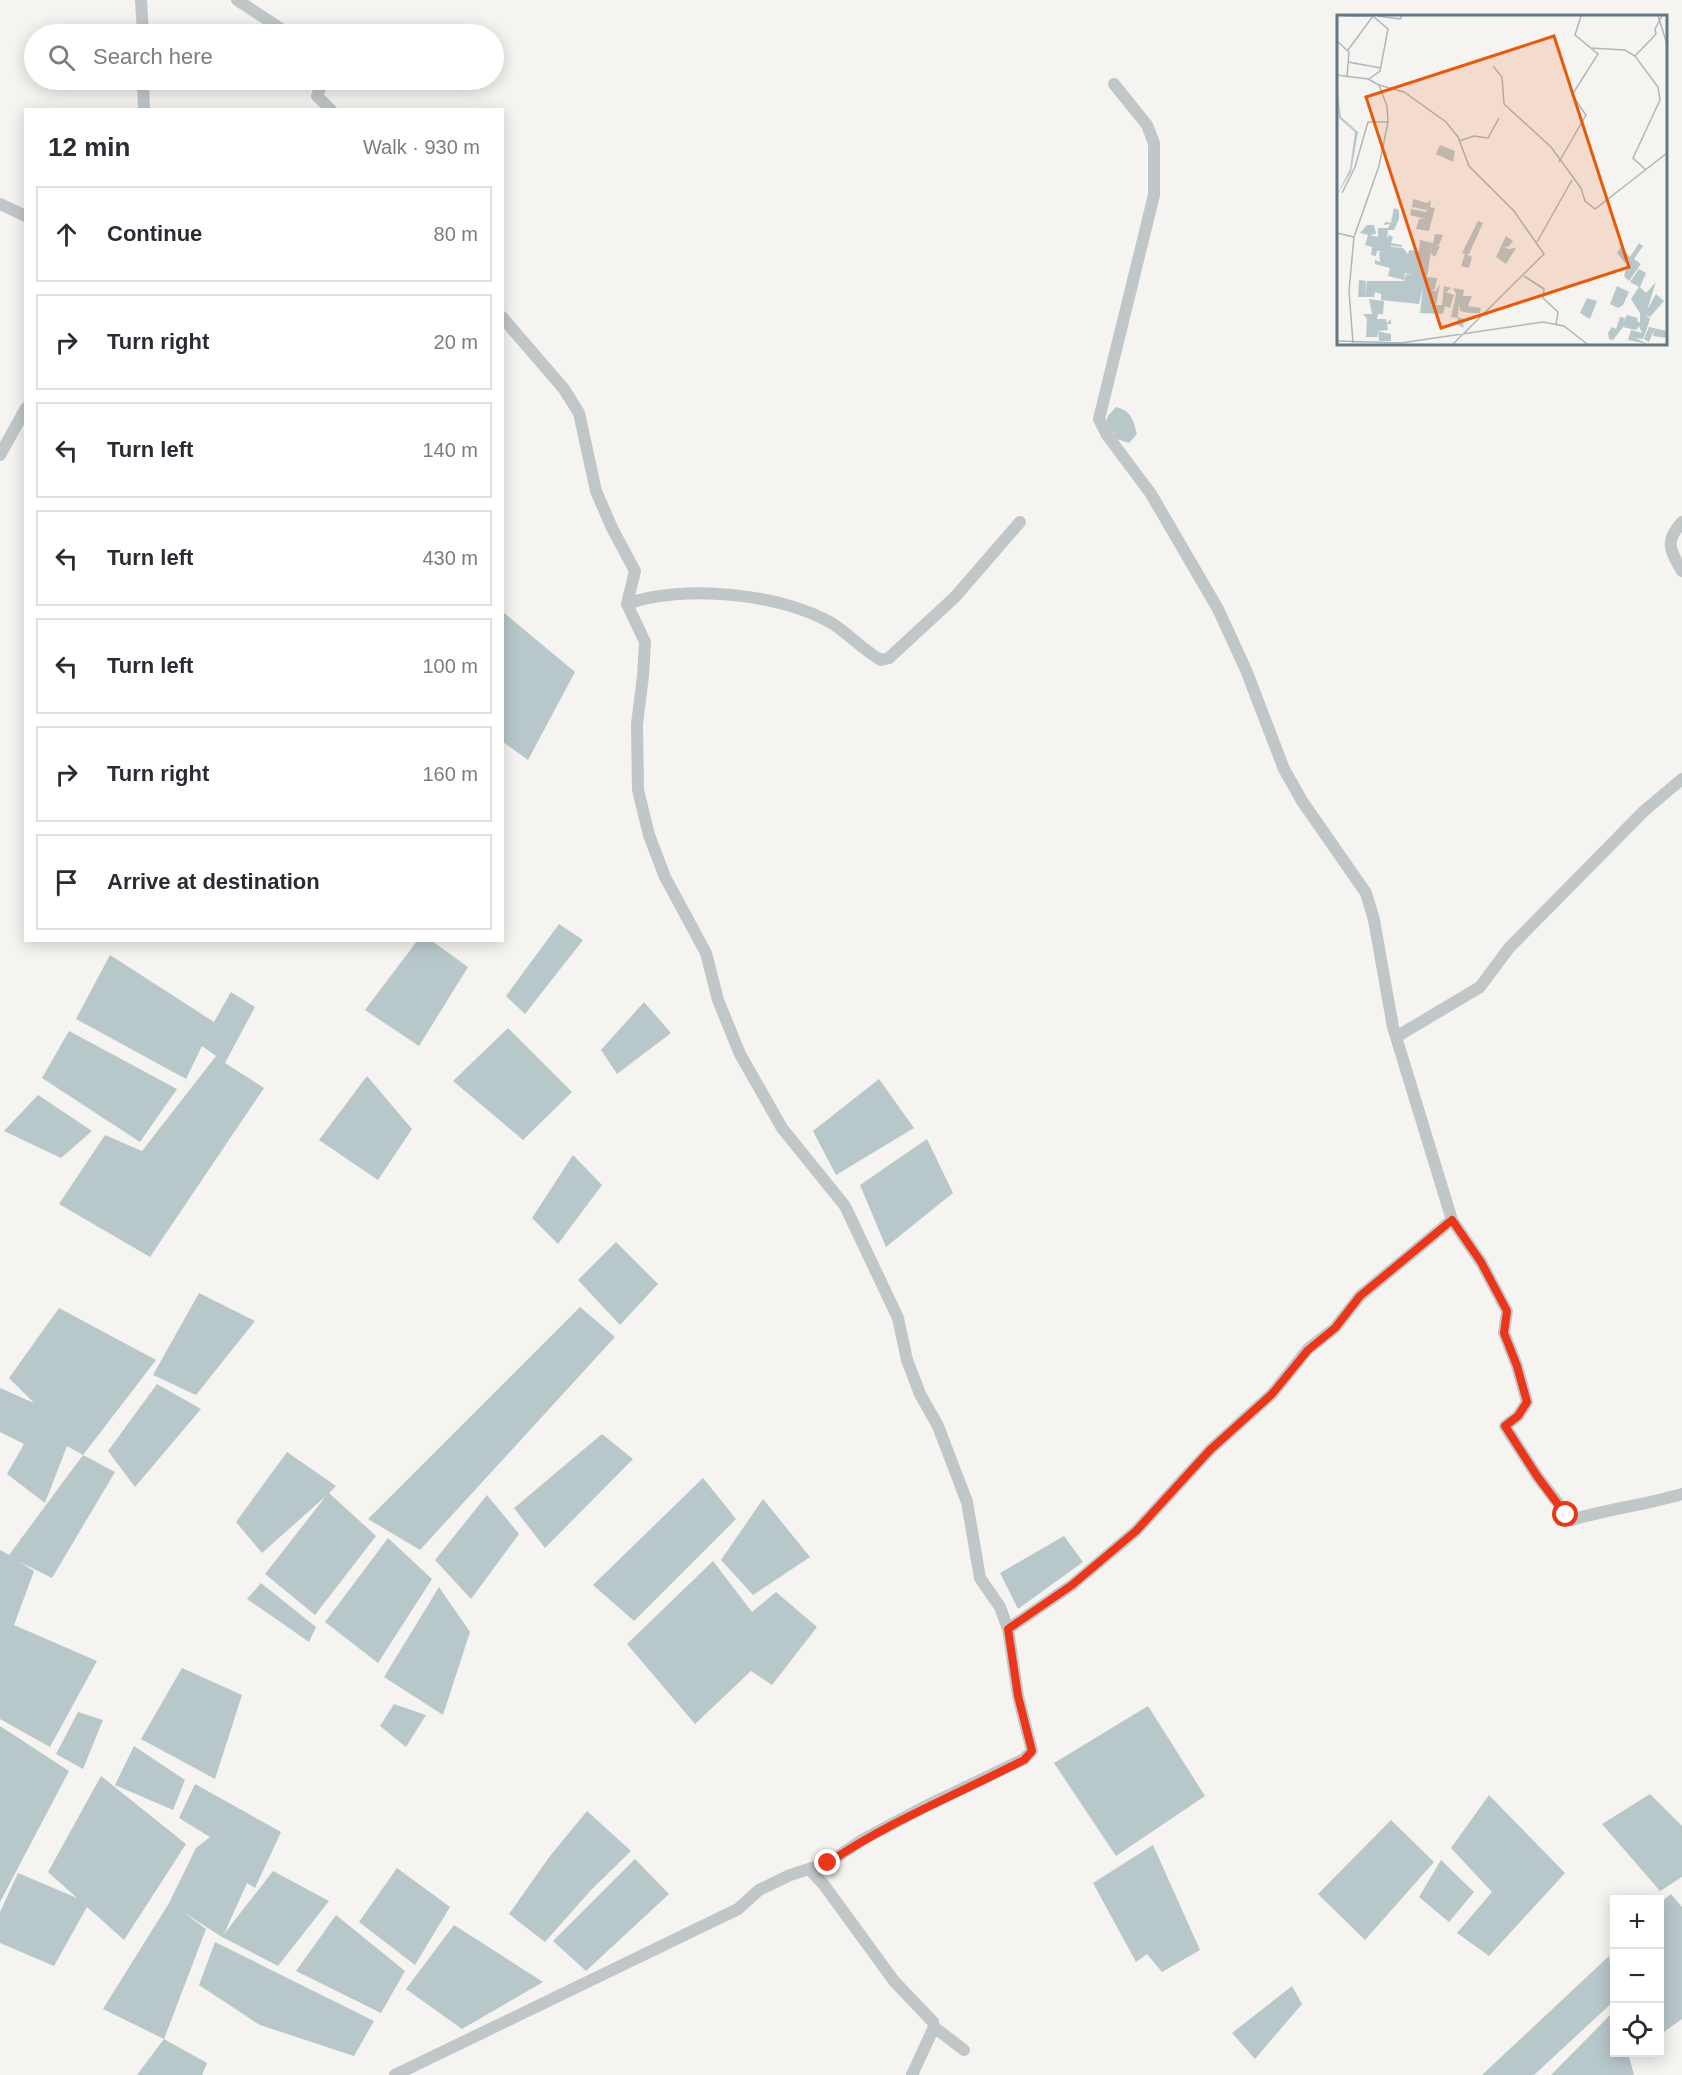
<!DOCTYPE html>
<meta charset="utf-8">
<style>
body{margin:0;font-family:Arial,sans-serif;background:#f7f7f7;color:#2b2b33}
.controls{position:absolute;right:18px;bottom:18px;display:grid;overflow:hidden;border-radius:0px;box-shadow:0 3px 15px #0003}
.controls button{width:54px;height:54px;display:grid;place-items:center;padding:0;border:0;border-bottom:2px solid #e1e1e2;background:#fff;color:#2b2b33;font:30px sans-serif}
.stop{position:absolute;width:18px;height:18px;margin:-14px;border:4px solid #ec3619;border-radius:50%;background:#fff}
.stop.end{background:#ec3619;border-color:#fff;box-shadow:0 2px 6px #0008}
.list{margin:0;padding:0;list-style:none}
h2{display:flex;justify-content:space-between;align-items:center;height:78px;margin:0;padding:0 24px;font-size:26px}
h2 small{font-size:20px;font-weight:400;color:#7c7c81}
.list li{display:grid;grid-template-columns:39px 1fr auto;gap:18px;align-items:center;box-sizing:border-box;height:96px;margin:0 12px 12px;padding:0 12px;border:2px solid #e1e1e2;border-radius:0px}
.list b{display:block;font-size:22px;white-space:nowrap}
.list em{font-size:20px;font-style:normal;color:#7c7c81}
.icon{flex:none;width:33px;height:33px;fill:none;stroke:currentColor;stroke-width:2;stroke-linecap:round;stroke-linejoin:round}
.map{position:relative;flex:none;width:1682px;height:2075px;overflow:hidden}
.search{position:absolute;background:#fff;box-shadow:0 3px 15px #0003;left:24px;top:24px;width:480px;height:66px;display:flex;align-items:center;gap:15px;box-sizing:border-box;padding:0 21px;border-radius:33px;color:#7c7c81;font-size:22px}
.panel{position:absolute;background:#fff;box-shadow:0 3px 15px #0003;left:24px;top:108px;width:480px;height:834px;border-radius:0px}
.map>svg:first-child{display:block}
.water{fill:#b8c7ca}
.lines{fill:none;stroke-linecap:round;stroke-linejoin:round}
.minor{stroke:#c1c6c8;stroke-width:12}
.route{stroke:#ec3619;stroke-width:8}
.inset-road{fill:none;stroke:#adb7ba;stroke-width:1.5}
.view{fill:#e8590c;fill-opacity:0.15;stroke:#e8590c;stroke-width:3}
.inset-edge{fill:none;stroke:#627883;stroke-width:3}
</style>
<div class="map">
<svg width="1682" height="2075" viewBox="0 0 1682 2075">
<rect width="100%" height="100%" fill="#f5f4f0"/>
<path class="water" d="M1116 407C1131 411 1133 419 1137 434L1129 443 1117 439 1106 422 1108 416Z
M503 612 575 672 528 760 503 742Z
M559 924 583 940 525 1014 506 996Z
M417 941H432L468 967 419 1046 365 1010Z
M110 955 214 1022 231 992 255 1007 225 1063 264 1088 150 1257 59 1204 105 1135 142 1151 216 1056 202 1046 186 1079 76 1019Z
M644 1002 671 1033 617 1074 601 1050Z
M508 1028 572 1092 523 1140 453 1081Z
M69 1031 177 1089 140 1142 42 1078Z
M367 1076 412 1129 378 1180 319 1140Z
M879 1079 914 1128 836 1175 813 1131Z
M38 1095 92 1131 61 1158 4 1131Z
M927 1139 953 1193 886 1247 860 1185Z
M573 1155 602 1185 558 1244 532 1218Z
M616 1242 658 1284 620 1325 578 1280Z
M199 1293 255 1321 196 1395 153 1375Z
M580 1307 615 1337 420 1550 368 1519Z
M59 1308 156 1360 83 1455 115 1472 52 1578 18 1561 34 1571 14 1625 97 1661 50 1747 0 1719V1550L9 1555 83 1455 67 1446 45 1503 7 1474 24 1444 0 1432V1388L34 1403 9 1378Z
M157 1384 201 1409 135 1487 108 1451Z
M602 1434 633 1459 545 1548 514 1508Z
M287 1452 336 1486 329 1493 376 1536 315 1615 265 1574 326 1496 262 1553 236 1522Z
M703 1478 736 1519 634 1621 593 1585Z
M487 1495 519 1534 471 1599 435 1560Z
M763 1499 810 1557 753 1595 721 1560Z
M1064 1536 1083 1562 1018 1609 1000 1573Z
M388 1538 432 1579 378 1663 325 1622Z
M713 1561 752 1612 776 1592 817 1627 772 1685 751 1671 695 1724 627 1644Z
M261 1583 316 1627 309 1642 247 1599Z
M439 1587 470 1632 443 1715 384 1677Z
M182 1668 242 1695 215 1779 141 1739Z
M394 1704 426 1715 406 1747 380 1726Z
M1148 1706 1205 1796 1116 1856 1054 1763Z
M78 1712 103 1720 83 1769 56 1754Z
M0 1726 69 1771 0 1902Z
M134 1746 185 1780 173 1810 115 1785Z
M101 1776 186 1844 124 1940 87 1907 54 1966 0 1943V1912L18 1873 77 1898 48 1872Z
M195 1784 281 1832 255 1888 247 1883 224 1934 273 1871 329 1901 278 1966 222 1937 183 1912 206 1929 164 2039 207 2063 202 2075H137L164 2039 103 2009 169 1903 196 1848 210 1837 179 1818Z
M1650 1794 1682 1826V1877L1660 1891 1602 1824Z
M1489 1795 1565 1873 1489 1956 1457 1933 1492 1892 1451 1848Z
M587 1811 631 1851 591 1890 545 1942 509 1914 550 1856Z
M1391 1820 1434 1862 1365 1940 1318 1894Z
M1153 1845 1200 1950 1162 1972 1147 1954 1136 1962 1093 1883Z
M635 1859 669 1894 586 1971 553 1941Z
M1441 1860 1474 1892 1449 1922 1419 1897Z
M397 1868 450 1907 415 1965 359 1922Z
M1671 1894 1682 1907V2019L1661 2034 1660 1903Z
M336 1915 405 1971 381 2013 296 1971Z
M454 1925 543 1982 462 2029 406 1989Z
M215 1942 374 2021 354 2056 260 2025 199 1985Z
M1609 1956 1614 2001 1534 2075H1482Z
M1292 1986 1302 2004 1255 2059 1232 2033Z
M1614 2011V2052L1628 2053 1634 2075H1551Z"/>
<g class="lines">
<path class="minor" d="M141 0 143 34
M237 0 289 34
M143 80 144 110
M323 80 317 96 331 110
M1114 84 1147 125 1154 143V195L1099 419 1107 435 1151 494 1218 609 1246 670 1284 769 1302 801 1366 893 1374 920 1393 1027 1452 1220 1481 1262 1507 1311 1504 1333 1517 1366 1527 1402 1518 1416 1505 1426 1537 1476 1571 1520C1608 1509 1645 1505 1682 1494
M0 204 26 216
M0 455 26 408
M1682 522C1664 542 1670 550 1682 571
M627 604C682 584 782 593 833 624 850 635 863 650 881 660L889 658 955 597 1020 522
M1396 1037 1480 987 1509 948 1644 811 1682 779
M1008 1629 1072 1585 1136 1531 1210 1450 1272 1394 1308 1349 1335 1328 1360 1296 1452 1220
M809 1869 824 1885 894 1981 933 2022 934 2027 912 2075
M934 2027 964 2050
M395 2075 738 1909 759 1890 790 1875 828 1863 862 1840 924 1807 1024 1759 1032 1751 1018 1696 1008 1629 1000 1607 980 1578 967 1502 938 1426 920 1394 907 1360 898 1318 845 1206 782 1128 740 1054 718 1000 706 953 665 877 649 835 638 790 637 724 643 676 645 642 627 604 635 571 612 528 596 491 579 413 564 389 502 317"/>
</g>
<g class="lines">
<path class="route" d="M828 1863C890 1821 958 1794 1024 1760L1032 1751 1018 1696 1008 1629 1072 1585 1136 1531 1210 1450 1272 1394 1308 1350 1335 1328 1360 1296 1452 1220 1481 1262 1507 1311 1504 1333 1517 1366 1527 1402 1518 1416 1505 1426 1537 1476 1566 1515"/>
</g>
<g transform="translate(1337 15)">
<rect width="330" height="330" fill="#f5f4f0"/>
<path d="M0 71 4 102 21 117 14 157 0 180 13 154 18 117 2 103ZM103 130 118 136 116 147 99 139ZM76 184 90 188 94 185 93 192 98 193 92 216 79 214 82 204H87L73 200 74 194 89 197 88 200 91 192 89 195 75 192ZM57 193 62 195V204L57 215H51L50 224 52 220 56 222 54 228 65 230V232L54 231V232L66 233 71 239 72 235 82 236 83 225 96 228 98 219 106 220 102 230H98L103 231 98 242 94 239 95 229 90 262 100 263 98 274 95 275 99 276 103 269 99 290H105L107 271 114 273 109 277 117 280 113 293 108 291 106 299 83 298 86 272 82 289 44 285V279L38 277 37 282H21L22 265 29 266 28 281 30 266H67L69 259 76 260 68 258 67 265 51 261 53 253 38 249V245L43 247 42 237 46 236H40L39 241 34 240 35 232 28 230 31 220 23 218 30 210H37L39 219 32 220 41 222V213H51L53 209 47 210 48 207 57 208 54 207ZM141 206 146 208 132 239H129L135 242 132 253 124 251 128 239 125 238ZM169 221 176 226 171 232 167 231 171 234 179 233 169 249 159 242ZM302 228 306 231 297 244 304 249 292 266 287 261 292 244 288 248 280 238 284 232 293 242ZM302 254 309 258 303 272 309 278 319 267 310 295 319 279 327 286 313 302 308 299 313 304 308 319 306 324 298 323 311 329 291 325 294 315 305 318 302 311 299 315 286 312 276 325 272 324 271 318 275 312 279 314 283 302 288 303 285 310 290 300 301 303 300 306 303 308V298L294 284 302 272 293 267ZM280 271 292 277 286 290 281 293 273 289ZM116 273 127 275 126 281H135L131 291 144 293 143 298H132L123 296 122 289 121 302 127 304 126 313 119 309 121 303 114 302 119 279ZM250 283 260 286 253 304 243 298ZM32 284 47 286 46 299H41L40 304H49L50 308 54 304V309H50L51 315 40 316 54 319V326H42L41 317 40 322H29L30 304 26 299H35ZM312 312 330 316V323L316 321 317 315 312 327 307 324Z" fill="#b8c7ca"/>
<path class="inset-road" d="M8 1H37M41 1 63 4 65 1M321 1 330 29M0 26 12 37 10 62M253 33 288 35 298 41 321 72 323 85 296 143 309 155M11 35 36 1 51 14 43 56 32 64M298 41 319 19 318 14 325 1M11 47 44 53M156 51 165 62 167 89 214 132 244 173 248 186 258 194 330 138M0 60 31 64 42 70 50 91 51 107 42 151 17 222 0 218M42 70 67 77 109 107 121 122 132 151 177 196 207 239 116 329M122 126 137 121 151 123 162 103M222 147 249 100 235 80 261 39 238 20 244 1M5 178 18 152 31 107H51M200 227 235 165M187 261 207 274 206 283 221 297 219 309M0 326 64 328 206 307 227 311 250 329M16 328 12 276 17 222"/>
<path class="view" d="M217 21 292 252 104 313 29 82Z"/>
<rect width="330" height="330" class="inset-edge"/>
</g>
</svg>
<div class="controls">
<button>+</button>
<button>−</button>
<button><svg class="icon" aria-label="locate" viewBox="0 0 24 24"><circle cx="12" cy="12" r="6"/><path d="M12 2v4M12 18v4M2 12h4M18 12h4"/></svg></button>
</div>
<div class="stop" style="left:1566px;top:1515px"></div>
<div class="stop end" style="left:828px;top:1863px"></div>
<div class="search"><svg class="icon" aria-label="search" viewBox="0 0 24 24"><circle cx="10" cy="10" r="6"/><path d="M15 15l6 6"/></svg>Search here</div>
<section class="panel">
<h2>12 min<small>Walk · 930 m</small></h2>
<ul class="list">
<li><svg class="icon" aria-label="ahead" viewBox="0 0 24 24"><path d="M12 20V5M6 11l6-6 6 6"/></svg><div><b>Continue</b></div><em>80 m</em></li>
<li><svg class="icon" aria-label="right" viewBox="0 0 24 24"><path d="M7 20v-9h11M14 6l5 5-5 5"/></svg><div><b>Turn right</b></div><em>20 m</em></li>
<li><svg class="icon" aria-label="left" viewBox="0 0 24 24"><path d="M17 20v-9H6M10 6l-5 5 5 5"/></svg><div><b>Turn left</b></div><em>140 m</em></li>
<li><svg class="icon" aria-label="left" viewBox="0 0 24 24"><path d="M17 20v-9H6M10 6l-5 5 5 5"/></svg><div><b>Turn left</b></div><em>430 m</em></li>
<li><svg class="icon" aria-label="left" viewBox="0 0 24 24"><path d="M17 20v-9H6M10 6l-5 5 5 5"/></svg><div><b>Turn left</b></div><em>100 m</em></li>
<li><svg class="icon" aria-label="right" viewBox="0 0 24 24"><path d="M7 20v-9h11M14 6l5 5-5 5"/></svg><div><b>Turn right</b></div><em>160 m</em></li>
<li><svg class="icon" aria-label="arrive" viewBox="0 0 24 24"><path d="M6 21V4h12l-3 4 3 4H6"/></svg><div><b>Arrive at destination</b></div></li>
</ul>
</section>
</div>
